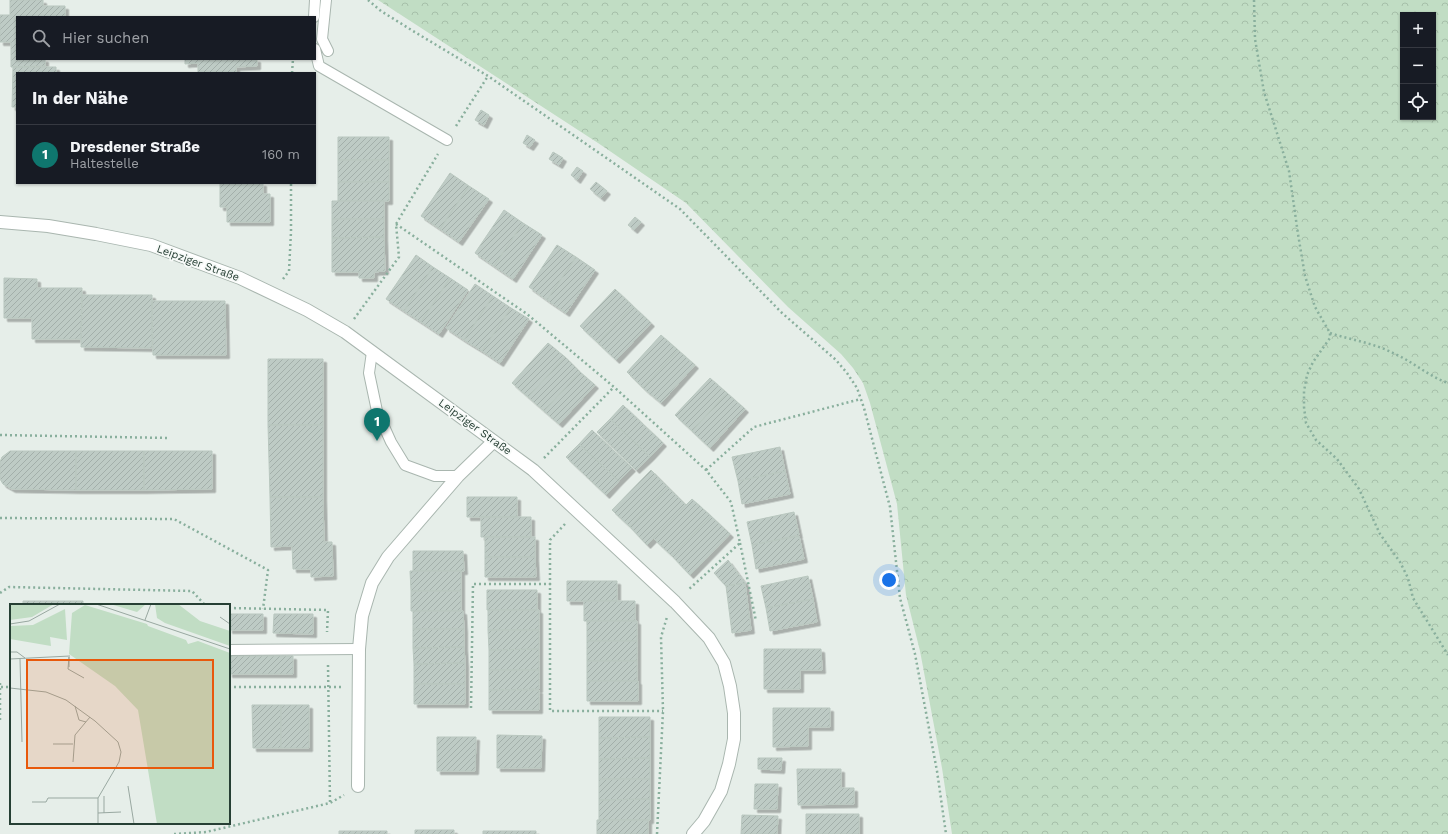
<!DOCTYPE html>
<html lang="de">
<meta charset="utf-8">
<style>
body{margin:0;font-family:"Work Sans",sans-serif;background:#20242c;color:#f1f3f6}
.controls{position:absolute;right:12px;top:12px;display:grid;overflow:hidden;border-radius:0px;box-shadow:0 1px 3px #0004}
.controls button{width:36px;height:36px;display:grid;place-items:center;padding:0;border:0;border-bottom:1px solid #363941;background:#171b24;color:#f1f3f6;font:20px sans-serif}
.you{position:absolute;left:889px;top:580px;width:14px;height:14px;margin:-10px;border:3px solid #fff;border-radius:50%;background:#1a73e8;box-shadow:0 0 0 6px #1a73e833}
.badge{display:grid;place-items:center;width:26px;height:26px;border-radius:50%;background:#0f766e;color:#fff;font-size:13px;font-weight:700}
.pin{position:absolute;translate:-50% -33px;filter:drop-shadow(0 1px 2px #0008)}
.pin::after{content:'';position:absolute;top:21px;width:14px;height:12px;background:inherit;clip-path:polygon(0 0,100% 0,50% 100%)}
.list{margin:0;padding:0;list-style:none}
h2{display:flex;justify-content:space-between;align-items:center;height:52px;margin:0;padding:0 16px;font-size:17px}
h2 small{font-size:13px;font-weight:400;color:#9ea1a6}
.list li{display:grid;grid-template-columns:26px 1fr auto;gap:12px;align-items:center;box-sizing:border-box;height:60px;padding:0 16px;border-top:1px solid #363941}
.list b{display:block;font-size:15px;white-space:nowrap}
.list p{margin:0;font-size:13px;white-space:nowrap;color:#9ea1a6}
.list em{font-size:13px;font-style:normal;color:#9ea1a6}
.icon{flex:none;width:22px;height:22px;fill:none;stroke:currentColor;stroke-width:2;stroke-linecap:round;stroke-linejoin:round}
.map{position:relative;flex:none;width:1448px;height:834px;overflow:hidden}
.search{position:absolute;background:#171b24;box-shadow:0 1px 3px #0004;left:16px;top:16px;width:300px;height:44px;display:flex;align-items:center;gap:10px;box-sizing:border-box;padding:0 14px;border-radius:0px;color:#9ea1a6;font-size:15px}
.panel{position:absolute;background:#171b24;box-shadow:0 1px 3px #0004;left:16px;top:72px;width:300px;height:112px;border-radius:0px}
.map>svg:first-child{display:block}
.forest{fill:url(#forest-crowns);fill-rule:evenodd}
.building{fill:url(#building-hatch);stroke:#b9c7bf;filter:url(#shadow)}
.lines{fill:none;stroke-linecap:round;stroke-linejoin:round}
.service-casing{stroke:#a9b6af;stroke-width:12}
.minor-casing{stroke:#a9b6af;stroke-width:14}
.path{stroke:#89af9d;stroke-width:2.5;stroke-dasharray:2 3;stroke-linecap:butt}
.service{stroke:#fff;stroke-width:10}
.minor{stroke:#fff;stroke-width:12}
.labels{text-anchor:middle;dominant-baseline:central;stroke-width:3.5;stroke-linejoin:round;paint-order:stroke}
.street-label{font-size:11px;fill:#263f34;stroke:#f7faf8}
.inset-road{fill:none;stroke:#99a8a1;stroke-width:1}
.view{fill:#e8590c;fill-opacity:0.15;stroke:#e8590c;stroke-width:2}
.inset-edge{fill:none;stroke:#263f34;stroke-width:2}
</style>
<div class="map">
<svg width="1448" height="834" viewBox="0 0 1448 834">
<defs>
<pattern id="forest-crowns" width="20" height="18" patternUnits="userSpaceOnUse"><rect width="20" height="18" fill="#c1ddc4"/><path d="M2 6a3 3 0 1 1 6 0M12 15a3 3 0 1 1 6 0" fill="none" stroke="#a6bfa9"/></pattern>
<pattern id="building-hatch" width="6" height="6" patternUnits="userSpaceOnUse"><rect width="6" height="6" fill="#becbc5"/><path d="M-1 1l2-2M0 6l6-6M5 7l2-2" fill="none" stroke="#a3afaa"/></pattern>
<filter id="shadow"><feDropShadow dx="3.5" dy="3.5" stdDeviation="0" flood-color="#0004"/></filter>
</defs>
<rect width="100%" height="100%" fill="#e6eee9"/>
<path class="forest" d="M378 0H1448V834H952L942 768 920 651 906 595 897 504 870 403 863 383 853 368 841 354 788 307 686 203 598 143ZM1403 15H1433V117H1403Z"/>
<path class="building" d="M10 0H43V6H65V17H17V59H45V66L11 67V42H0V15H10Z
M185 59H257V66L236 67V73H198V63L185 64Z
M13 67H56V73H17V107H12Z
M481 110 489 115 484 125 475 120Z
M527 135 535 140 530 147 523 143Z
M338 137H389V160H338Z
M553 152 563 158 559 165 549 159Z
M338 160H389V182H338Z
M577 167 583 171 577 180 571 175Z
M450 173 469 186 440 229 421 216Z
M338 182H389V201H338Z
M596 182 607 191 601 198 590 189Z
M220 183H263V194H270V222H227V207H220Z
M469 186 489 199 459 242 440 229Z
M332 201H384V219H332Z
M504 210 523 223 494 266 475 253Z
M635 217 641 222 634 230 628 225Z
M332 219H384V237L332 238Z
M523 223 542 235 513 279 494 266Z
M384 237 385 271 374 272V278H359V272H332V238Z
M557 245 576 257 547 300 529 287Z
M416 255 433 267 404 311 386 299Z
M576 257 595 270 566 313 547 300Z
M433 267 450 278 421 322 404 311Z
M4 278 37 279V288H82L81 339H32V318H4Z
M450 278 468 290 439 334 421 322Z
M475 284 493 296 464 340 446 328Z
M615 289 633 306 598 343 580 326Z
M82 295H152V348L81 347Z
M493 296 511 308 482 351 464 340Z
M152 301H225L226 355H153Z
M633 306 651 323 616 360 598 343Z
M511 308 529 319 500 363 482 351Z
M661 335 678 350 643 388 627 372Z
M548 343 565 357 528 397 512 383Z
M678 350 695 365 661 403 643 388Z
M565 357 580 372 544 411 528 397Z
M268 359H323V425H268Z
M580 372 595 385 559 424 544 411Z
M710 378 727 393 692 431 675 415Z
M727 393 745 409 710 448 692 431Z
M623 405 663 443 650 457 610 419Z
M610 419 650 457 636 470 597 432Z
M268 425H323V497H270Z
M592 430 632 468 619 481 579 444Z
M579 444 619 481 606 495 566 457Z
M780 447 785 471 738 481 732 457Z
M10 451H76V490L12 489 3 484 0 479V462L2 457Z
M76 451H144V490H76Z
M144 451H212V489L144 490Z
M651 470 668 487 630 527 612 510Z
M785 471 790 494 742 504 738 481Z
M668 487 686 505 647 545 630 527Z
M270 497H323L324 542H332L333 576 311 577V569H293L292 546 271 547Z
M467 497H517V517H467Z
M692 499 711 516 672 556 653 538Z
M794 512 799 535 752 545 747 522Z
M711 516 730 534 690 575 672 556Z
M481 517H531V537H481Z
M799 536 804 559 756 569 752 545Z
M485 537H535V557H485Z
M413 551H463L464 571H413Z
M485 557H535L536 577H485Z
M728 560 745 583 726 586 714 573Z
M410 571H461V591H411Z
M808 576 813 599 766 608 761 586Z
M567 581H617V601H567Z
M745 583 751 630 732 633 726 586Z
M487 590H537V610H487Z
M411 591H461V611H411Z
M813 599 817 622 770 631 766 608Z
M23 601H53V605H23Z
M53 601H83V605H53Z
M584 601H635V621H584Z
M488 610H539V630H488Z
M413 611H463L464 629H413Z
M229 614H263V630H229Z
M274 614H313V634L273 633Z
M587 621H637V641H587Z
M413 629H464V647L413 648Z
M488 630H539V649L489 650Z
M587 641H637V661H587Z
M464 647 465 663 414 664 413 648Z
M539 649V670H489V650Z
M764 649H821L822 670H800V689H764Z
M229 656H293V674H229Z
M587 661H637V681H587Z
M465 663V684H414V664Z
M489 670H539V689L489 690Z
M587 681H638V701H587Z
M414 684H465V704H414Z
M489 690H539V710H489Z
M252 705H281V748H253Z
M281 705H309V748H281Z
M773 708H830V727H808V746L773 747Z
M599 717H650V737L599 738Z
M497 735 542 736 541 768H497Z
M437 737H476L475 771H437Z
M650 737V758L599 759V738Z
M650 758V779H599V759Z
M758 758H782L781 770 758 769Z
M797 769H841V788H854V804L798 805Z
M599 779H650V799L599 800Z
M755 784H778L777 809H754Z
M650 799V820H599V800Z
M806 814H859V834H806Z
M742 815 778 816 777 834H741Z
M597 820H648V834H597Z
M415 830H454V834H415Z
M339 831H387V834H339Z
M483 831H536V834H483Z"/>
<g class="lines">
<defs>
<path id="service" d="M326 0 322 39 328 51
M314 17 315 0
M315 49 319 66 447 140
M372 352 369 373 377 411 391 442 405 465 435 476H458
M229 650 359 649"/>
<path id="minor" d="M0 222 48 226 96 234 151 245 240 278 307 310 345 332 533 470 675 602 709 638 724 663 730 686 734 713V739L729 764 721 791 704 821 693 834
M358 786 359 649 362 616 372 583 388 557 458 476 493 442"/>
</defs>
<use href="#service" class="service-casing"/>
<use href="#minor" class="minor-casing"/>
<path class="path" d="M368 0 381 11 413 31 488 76 680 209 782 313 836 360 847 373 857 388 864 408 890 507 900 598 915 654 937 771 946 834
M1254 0 1255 39 1264 92 1289 171 1298 234 1305 276 1315 307 1330 333V338L1313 362 1307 375 1304 391V407L1306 423 1316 440 1337 459 1359 489 1380 534 1400 562 1408 578 1413 598 1448 655
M292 73 293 59
M456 126 488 76
M396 224 527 314 614 387 706 470 731 502 740 543 688 590
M283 279 289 271 291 232V183
M354 319 399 257 396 224 438 154
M1330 333C1351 340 1374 343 1393 353 1412 361 1428 376 1448 383
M0 435 170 438
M544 458 614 387
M706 470 754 427 861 399
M0 518 174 519 268 570 263 609
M565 524 550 540V711H663
M740 543 756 621
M0 593 9 587 192 591 205 605
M229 608 328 610 327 632
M328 665 330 803
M0 683V722
M1 687H11
M229 687H342
M471 708 473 584H551
M174 834 206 832 330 803 344 795
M657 834 663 711 661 637 667 617"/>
<use href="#service" class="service"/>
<use href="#minor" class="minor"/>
</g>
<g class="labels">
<g class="street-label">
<text transform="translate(198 263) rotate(20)">Leipziger Straße</text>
<text transform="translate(475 427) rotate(36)">Leipziger Straße</text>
</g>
</g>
<g transform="translate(10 604)">
<rect width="220" height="220" fill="#e6eee9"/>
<path d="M0 0H44L22 13 0 16ZM100 0H136L127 8ZM145 0H168L190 17 220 27V42L155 19 147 14ZM75 1 137 20 138 22 176 36 178 40 188 37 220 49V220H147L128 106 105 82 59 50 62 9ZM55 5 57 36 40 33 41 42 0 35V22L23 21Z" fill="#c1ddc4"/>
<path class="inset-road" d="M86 0 220 45M210 13 220 20M135 16 141 0M0 20 19 17 50 0M0 48H7L15 54M0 55 60 52M10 55 12 138M59 63V53L58 65 74 74M0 84 36 88 56 96 85 117 108 138 111 148 109 158 88 194V220M65 102 69 116 76 118M43 140H63M63 158 65 131 80 113M118 182 124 220M22 198H36L38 194H88M88 209 111 208M94 209V192"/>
<path class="view" d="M17 56H203V164H17Z"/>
<rect width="220" height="220" class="inset-edge"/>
</g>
</svg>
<div class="controls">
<button>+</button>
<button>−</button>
<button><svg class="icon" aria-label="locate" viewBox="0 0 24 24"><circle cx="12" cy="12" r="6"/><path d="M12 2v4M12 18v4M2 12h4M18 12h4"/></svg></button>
</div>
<div class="you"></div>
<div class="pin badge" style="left:377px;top:441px">1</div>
<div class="search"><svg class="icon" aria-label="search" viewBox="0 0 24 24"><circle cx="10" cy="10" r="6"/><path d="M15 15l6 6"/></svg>Hier suchen</div>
<section class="panel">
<h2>In der Nähe<small></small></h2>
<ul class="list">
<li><span class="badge">1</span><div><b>Dresdener Straße</b><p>Haltestelle</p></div><em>160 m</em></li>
</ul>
</section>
</div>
